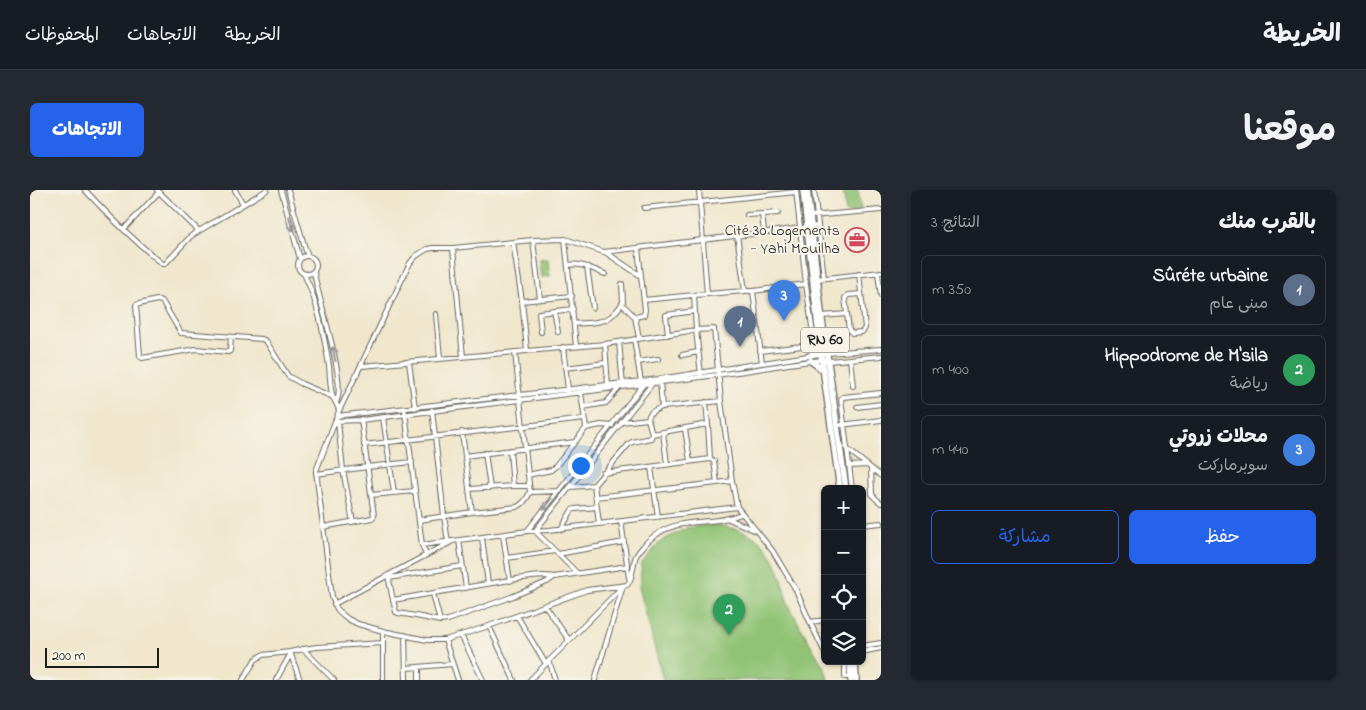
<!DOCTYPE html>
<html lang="ar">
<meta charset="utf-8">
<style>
body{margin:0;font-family:"Indie Flower","Playpen Sans Arabic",sans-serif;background:#242831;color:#f1f3f6;direction:rtl}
.controls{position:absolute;right:15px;bottom:15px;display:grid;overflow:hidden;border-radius:8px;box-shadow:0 1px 4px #0004}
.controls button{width:45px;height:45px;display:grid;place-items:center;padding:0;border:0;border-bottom:1px solid #363941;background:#171b24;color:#f1f3f6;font:25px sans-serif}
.scale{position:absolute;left:15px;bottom:12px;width:114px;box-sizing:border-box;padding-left:5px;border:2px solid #1c1c1c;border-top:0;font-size:14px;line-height:18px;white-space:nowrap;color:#1c1c1c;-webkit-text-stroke:4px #f7f3e8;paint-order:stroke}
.you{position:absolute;left:550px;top:275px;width:18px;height:18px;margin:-12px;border:4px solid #fff;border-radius:50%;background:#1a73e8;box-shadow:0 0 0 8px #1a73e833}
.badge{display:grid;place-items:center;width:32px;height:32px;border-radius:50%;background:#2563eb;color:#fff;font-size:16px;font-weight:700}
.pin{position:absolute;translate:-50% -41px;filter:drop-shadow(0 1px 2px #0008)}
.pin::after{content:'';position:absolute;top:26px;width:18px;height:15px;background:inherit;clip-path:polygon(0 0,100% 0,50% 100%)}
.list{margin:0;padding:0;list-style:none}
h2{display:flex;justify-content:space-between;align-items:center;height:65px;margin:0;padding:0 20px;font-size:21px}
h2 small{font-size:16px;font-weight:400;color:#9ea1a6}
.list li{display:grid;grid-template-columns:32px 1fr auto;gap:15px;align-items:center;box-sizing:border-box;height:70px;margin:0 10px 10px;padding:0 10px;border:1px solid #363941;border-radius:8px}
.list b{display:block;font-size:19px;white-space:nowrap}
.list p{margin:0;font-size:16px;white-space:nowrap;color:#9ea1a6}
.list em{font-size:16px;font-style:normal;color:#9ea1a6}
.actions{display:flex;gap:10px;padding:15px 20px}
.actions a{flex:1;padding:11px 0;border:1px solid #2563eb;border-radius:8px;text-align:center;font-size:18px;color:#2563eb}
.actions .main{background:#2563eb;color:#fff}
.icon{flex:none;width:28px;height:28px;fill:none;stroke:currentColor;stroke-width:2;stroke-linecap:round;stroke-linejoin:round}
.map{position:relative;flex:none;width:851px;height:490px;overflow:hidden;direction:ltr;border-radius:8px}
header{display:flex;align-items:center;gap:30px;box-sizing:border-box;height:70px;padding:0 25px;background:#171b24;border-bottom:1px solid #363941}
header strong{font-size:24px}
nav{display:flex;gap:28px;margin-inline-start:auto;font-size:18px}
.intro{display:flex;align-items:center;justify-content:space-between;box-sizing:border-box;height:120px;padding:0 30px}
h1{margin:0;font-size:35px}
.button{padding:12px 22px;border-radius:8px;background:#2563eb;color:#fff;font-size:18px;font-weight:700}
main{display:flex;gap:30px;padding:0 30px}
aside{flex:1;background:#171b24;border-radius:8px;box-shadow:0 1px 4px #0004}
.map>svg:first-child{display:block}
.green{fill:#90c374;stroke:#567048}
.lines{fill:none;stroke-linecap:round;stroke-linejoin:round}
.minor-casing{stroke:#66635a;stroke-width:6}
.primary-casing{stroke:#66635a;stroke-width:8}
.minor{stroke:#fff;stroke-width:4}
.primary{stroke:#fff;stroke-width:5.5}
.oneway{stroke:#999}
.labels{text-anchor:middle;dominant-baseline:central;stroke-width:4;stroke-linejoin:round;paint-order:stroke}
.shield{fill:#f7f3e8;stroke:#5e5c59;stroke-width:1}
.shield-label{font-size:15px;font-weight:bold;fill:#1c1c1c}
.poi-label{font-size:16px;fill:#1c1c1c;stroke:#f7f3e8;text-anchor:end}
</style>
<header>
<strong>الخريطة</strong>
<nav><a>الخريطة</a><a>الاتجاهات</a><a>المحفوظات</a></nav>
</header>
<div class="intro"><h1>موقعنا</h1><a class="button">الاتجاهات</a></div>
<main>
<aside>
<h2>بالقرب منك<small>النتائج: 3</small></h2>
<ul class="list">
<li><span class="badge" style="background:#5c6f8a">1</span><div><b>Sûréte urbaine</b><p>مبنى عام</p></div><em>350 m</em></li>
<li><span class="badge" style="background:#2e9e5b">2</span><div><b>Hippodrome de M'sila</b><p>رياضة</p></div><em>400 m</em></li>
<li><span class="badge" style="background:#3f7fe0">3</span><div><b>محلات زروتي</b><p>سوبرماركت</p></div><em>440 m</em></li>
</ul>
<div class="actions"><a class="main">حفظ</a><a>مشاركة</a></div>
</aside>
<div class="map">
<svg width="851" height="490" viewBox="0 0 851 490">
<rect width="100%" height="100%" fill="#f7f3e8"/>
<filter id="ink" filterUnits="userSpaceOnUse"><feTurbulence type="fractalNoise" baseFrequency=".02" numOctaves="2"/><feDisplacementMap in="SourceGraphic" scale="10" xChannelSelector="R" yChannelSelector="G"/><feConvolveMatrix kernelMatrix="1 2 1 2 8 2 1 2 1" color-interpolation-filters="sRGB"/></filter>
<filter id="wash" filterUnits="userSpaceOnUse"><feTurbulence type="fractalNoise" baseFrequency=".0096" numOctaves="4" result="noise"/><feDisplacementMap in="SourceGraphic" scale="20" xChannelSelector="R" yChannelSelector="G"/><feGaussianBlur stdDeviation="1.12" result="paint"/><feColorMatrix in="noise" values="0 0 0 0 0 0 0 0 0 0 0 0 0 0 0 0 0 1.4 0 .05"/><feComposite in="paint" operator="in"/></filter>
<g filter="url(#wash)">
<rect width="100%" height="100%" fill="#f0e7cd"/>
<path class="green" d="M813 0H828L831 21 816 23Z
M518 69 520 86 511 87 509 70Z
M680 335C697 336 716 340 730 351 740 359 746 373 750 384 754 392 753 402 757 410 767 433 783 458 796 481L798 490H633L609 397 612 373 630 352 637 348 657 338Z"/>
</g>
<g filter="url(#ink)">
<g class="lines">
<defs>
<path id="minor" d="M55 0C79 26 105 52 133 74H135L161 46 169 41 237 0
M127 0 169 41
M205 0 213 14
M251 0 270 69
M258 0 275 58 278 66
M669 0 677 104
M784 0 794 88
M614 18 766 2
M732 24 734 42
M717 25 748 23
M781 26 851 20
M94 39 129 2
M707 45 715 101
M535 49 546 156
M503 50 510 109
M483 52 492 111 497 160
M423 58 433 167
M608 58 611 86
M575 62 611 86 615 120 614 125 605 127 609 148
M268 75a9 9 0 1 1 18 0a9 9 0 1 1-18 0Z
M538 75C552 73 562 79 575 84
M557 77 563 118
M284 82C287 106 318 194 306 212
M848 83 851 106
M274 84C288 112 294 145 299 176 300 184 300 201 303 207 305 212 308 215 309 221
M829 84 835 138 832 142 822 143 819 140 815 108 818 105 831 104
M788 89 851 82
M664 105 715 101H723
M614 110 664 105 666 140 671 185
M492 111 542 106
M592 114 605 127
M524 121 528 142
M406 124 410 168
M792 126 817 124
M544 134C568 132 579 135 593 112L592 94
M511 142 509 123 543 119
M638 145 636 125 665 121
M201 147 200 161 198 162 166 159 112 168 110 166 106 115 109 114 127 110 132 111 151 143 232 149 236 151 258 186 272 194 303 207
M604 149 611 192
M589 152 593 195
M575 154 578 196
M533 157 538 200
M730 161 781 155 784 151 776 94 766 0
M485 162 498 285
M652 165 668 162
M820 169 823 196
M379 172 385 218
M608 172 628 169
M732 173 723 101 776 94
M332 176 575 154 666 140 684 139 691 211 702 291 707 317 742 360 766 400 780 432 795 430
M535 178 575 173
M551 203 556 238
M553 217 576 213 590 197
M632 217 691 211
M827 217 851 214
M402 220 414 326 418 352
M375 222 392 355 396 365
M307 226 629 189 797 163 851 159
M353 227 364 303
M305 231 331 230C450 214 568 201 687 185 718 181 749 175 781 171L792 170 799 171 851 166
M308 232 313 280 323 332
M592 232 618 229C619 221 626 220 632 217L630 191
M678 234 680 269
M811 235 851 230
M655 239 660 271
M432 242 442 322
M633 242 637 274
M622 244 678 234 676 212
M334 255 554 229
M816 258 851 286
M480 260 483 296
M455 263 460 298
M435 266 545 252
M820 276 837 275
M621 277 628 327
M841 279 842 304 845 308 851 313
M573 283 680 269 684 271 687 293 702 291
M286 284 337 277 382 272
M564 295 569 333
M541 297 564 295 599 254 602 252 621 248 622 244 618 229
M439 299 483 296H499
M822 299 811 209 813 207 851 203
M530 301 500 302 498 285 521 280 526 276 556 238 571 235 582 236
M341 305 385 301
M566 307 687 293
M711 324C678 338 646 323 616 353 613 357 609 361 606 366 602 375 604 388 597 395L557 400 459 436 415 450H397L353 441 328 434 318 429 313 425 307 419 302 407 286 281 309 221 376 81 380 73 386 66 397 59 403 58H423L503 50 535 49 574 62 788 36
M699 329 724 340
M389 330 442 322 487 317C494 314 497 309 500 302
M591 331 599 388
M832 335 851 333
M293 337 342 328 344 326 331 229
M531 339 542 320 545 319 567 317
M497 341 614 194
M505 341 622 194
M505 341 547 383
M473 345 480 391
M452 348 458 394
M429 350 436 398
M392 355 497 341 519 340 707 317
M528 364 594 352
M477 368 525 361
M358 385 363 410C400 404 437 397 474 391 490 389 508 384 524 387L598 376
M359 388 432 376
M403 404 410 431
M363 410 366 422 368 423 386 426 410 431 418 430 481 407 517 392 524 387
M304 414 421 352
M515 416 539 450
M487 426 516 474
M780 432 795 463
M459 436 484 490
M353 441V490
M375 445 376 490
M431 445 453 490
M415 450 428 490
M832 456 851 453
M273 459 304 490
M260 462 270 490
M832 462 851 458
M519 470 525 490
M813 471 815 474V487H821
M376 478 422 474
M213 490 225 470 232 465 260 462 273 459 287 457 353 453
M246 490 260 465
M389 490V477
M500 490 593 396 565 490"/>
<path id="primary" d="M773 0 791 164 810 299
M777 0 792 130 816 299
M780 166 790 153
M781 171 793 180
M820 471 821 490
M825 471 826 490"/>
</defs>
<use href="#minor" class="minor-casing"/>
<use href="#primary" class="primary-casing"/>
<use href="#minor" class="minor"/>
<use href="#primary" class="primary"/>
</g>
<defs><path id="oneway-shaft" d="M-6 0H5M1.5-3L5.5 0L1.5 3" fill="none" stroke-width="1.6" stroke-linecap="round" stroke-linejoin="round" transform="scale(1.25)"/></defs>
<g class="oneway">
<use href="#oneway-shaft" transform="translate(261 34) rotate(74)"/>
<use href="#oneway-shaft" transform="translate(304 164) rotate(-101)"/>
<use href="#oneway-shaft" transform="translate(518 314) rotate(129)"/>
</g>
</g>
<defs>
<symbol id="office-ring" viewBox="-11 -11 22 22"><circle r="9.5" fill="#f7f3e8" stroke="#d1495b" stroke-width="1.5"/><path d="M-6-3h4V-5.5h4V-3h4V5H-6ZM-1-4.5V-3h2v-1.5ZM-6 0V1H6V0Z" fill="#d1495b"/></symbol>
</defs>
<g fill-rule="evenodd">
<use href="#office-ring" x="813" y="36" width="28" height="28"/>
</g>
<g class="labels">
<rect class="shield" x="771" y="137.5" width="48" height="25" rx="4"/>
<g class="shield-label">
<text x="795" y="150">RN 60</text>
</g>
<g class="poi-label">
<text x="810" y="41">Cité 30 Logements<tspan x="810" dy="18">- Yahi Mouilha</tspan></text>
</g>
</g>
</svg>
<div class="controls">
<button>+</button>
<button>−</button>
<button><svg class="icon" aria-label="locate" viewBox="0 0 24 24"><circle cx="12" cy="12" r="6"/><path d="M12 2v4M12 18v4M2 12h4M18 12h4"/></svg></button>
<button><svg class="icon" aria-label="layers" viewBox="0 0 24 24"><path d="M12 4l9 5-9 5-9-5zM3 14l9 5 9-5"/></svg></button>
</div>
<div class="scale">200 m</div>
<div class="you"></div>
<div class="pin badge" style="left:710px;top:157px;background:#5c6f8a">1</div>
<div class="pin badge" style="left:699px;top:445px;background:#2e9e5b">2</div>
<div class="pin badge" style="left:754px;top:131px;background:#3f7fe0">3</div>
</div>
</main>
